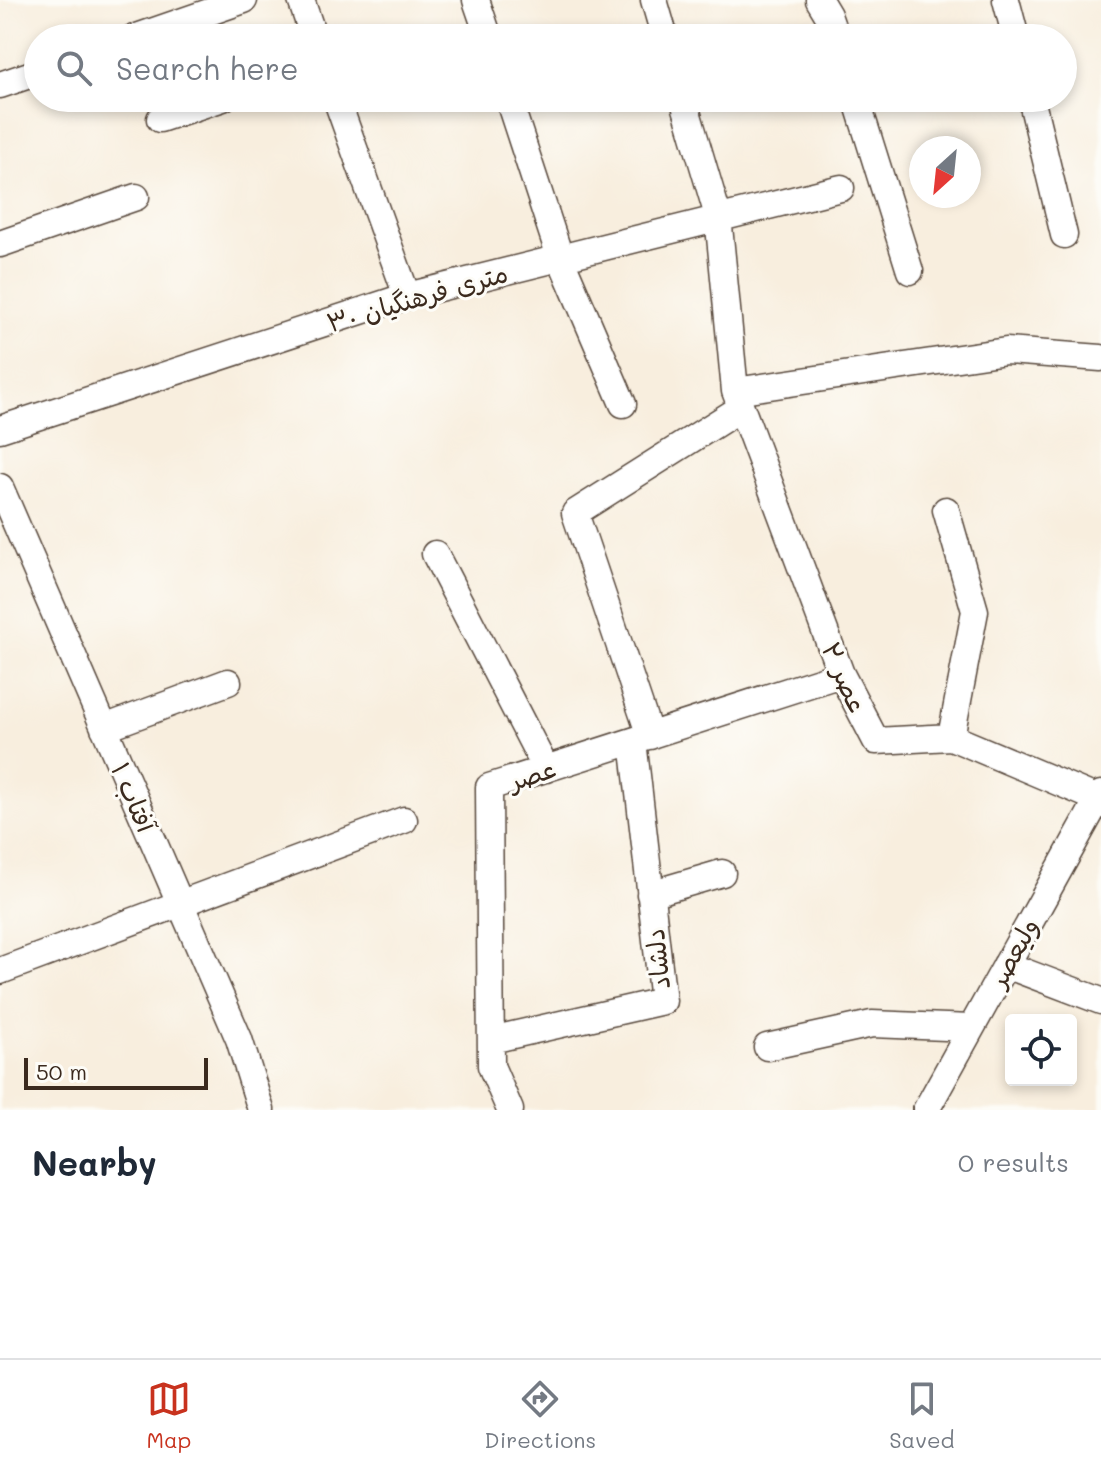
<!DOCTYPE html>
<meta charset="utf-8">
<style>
body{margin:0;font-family:Mali,"Playpen Sans Arabic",sans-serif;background:#f6f6f7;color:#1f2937}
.controls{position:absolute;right:24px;bottom:24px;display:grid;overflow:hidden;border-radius:8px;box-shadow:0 4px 12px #0003}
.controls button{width:72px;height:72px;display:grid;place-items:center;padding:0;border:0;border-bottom:2px solid #e0e1e3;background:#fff;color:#1f2937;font:40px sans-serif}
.compass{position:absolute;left:909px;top:136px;width:72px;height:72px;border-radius:50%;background:#fff;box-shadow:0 4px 12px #0003;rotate:207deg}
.scale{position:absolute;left:24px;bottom:20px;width:184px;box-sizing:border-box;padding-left:8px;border:4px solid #3b2a1e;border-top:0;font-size:22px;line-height:28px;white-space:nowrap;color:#3b2a1e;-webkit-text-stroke:6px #fdfcf7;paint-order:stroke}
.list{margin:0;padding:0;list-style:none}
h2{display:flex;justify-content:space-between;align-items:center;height:104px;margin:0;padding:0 32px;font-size:34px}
h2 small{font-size:26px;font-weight:400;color:#747a83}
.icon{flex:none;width:44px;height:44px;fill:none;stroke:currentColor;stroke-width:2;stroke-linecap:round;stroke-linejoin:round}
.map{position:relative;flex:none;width:1101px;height:1110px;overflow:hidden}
.search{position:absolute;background:#fff;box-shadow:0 4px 12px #0003;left:24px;right:24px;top:24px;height:88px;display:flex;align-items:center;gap:20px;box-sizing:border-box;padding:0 28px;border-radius:44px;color:#747a83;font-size:30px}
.sheet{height:248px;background:#fff}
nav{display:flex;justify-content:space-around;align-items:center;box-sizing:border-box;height:112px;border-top:2px solid #e0e1e3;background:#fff;font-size:22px;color:#747a83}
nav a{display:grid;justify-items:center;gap:4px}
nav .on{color:#c8321e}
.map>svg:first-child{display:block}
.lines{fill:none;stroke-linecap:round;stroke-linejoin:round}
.minor-casing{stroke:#57473b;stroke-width:29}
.minor{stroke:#fff;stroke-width:26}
.labels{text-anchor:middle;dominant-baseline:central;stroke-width:6;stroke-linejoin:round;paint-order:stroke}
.street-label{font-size:26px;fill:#3b2a1e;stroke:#fdfcf7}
</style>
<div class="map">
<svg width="1101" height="1110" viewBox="0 0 1101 1110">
<rect width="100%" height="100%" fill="#fdfcf7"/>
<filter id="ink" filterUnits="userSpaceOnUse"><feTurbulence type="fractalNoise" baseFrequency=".0125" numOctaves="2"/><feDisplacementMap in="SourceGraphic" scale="16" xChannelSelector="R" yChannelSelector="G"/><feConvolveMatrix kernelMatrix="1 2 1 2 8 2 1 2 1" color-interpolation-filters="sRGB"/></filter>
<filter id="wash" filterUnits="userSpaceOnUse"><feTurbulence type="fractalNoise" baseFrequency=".006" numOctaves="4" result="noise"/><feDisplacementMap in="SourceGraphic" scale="32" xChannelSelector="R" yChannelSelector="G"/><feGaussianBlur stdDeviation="1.8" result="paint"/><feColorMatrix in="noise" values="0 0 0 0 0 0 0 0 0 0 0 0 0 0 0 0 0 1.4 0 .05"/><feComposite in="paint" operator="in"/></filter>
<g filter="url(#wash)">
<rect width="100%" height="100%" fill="#f8eede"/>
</g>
<g filter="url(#ink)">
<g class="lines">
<defs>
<path id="minor" d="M301 0 314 38
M476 0 489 38
M654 0 665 38
M819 0 828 15 836 38
M1006 0 1016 38
M134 38 244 0
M0 85 38 72
M336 98 407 296
M508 98 560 257 623 404
M683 98 718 216 735 391 841 674 876 741 951 737 1098 799
M856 98 910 271
M1031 98 1064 235
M160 119 223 98
M0 244 136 197
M735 391 1006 351 1101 358
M0 429 407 296 841 188
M0 487 239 1039 261 1110
M946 510 975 611 951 737
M435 554 546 769
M104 728 228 682
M650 736 575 513 741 408
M650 894 722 873
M1006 965 1101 1001
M0 971 404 820
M491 1040 663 1001 633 741
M767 1047 872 1024 971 1028
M510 1110 491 1066 489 787 841 674
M926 1110 1101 794"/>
</defs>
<use href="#minor" class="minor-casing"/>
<use href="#minor" class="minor"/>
</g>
</g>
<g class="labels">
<g class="street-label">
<text transform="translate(417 297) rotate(-16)">۳۰ متری فرهنگیان</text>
<text transform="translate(845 677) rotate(66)">عصر ۲</text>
<text transform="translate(532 774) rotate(-18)">عصر</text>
<text transform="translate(134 797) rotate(67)">آفتاب ۱</text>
<text transform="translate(1013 952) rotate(-61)">ولیعصر</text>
<text transform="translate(657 959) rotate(-96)">دلشاد</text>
</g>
</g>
</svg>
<div class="controls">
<button><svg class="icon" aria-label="locate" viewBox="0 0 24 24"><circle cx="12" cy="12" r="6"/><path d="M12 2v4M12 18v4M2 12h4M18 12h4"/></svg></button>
</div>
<svg class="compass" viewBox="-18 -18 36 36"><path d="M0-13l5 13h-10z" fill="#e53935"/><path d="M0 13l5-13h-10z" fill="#747a83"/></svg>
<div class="scale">50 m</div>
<div class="search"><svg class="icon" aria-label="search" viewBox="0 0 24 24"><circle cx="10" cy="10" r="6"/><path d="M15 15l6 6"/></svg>Search here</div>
</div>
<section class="sheet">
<h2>Nearby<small>0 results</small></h2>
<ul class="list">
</ul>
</section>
<nav>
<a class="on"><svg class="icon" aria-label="map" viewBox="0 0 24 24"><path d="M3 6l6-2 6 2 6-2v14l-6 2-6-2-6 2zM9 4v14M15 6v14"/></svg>Map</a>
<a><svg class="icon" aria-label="directions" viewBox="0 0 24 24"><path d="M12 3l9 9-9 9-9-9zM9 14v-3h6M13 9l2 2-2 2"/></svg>Directions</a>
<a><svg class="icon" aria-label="saved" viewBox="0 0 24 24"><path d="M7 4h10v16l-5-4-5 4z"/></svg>Saved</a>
</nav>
